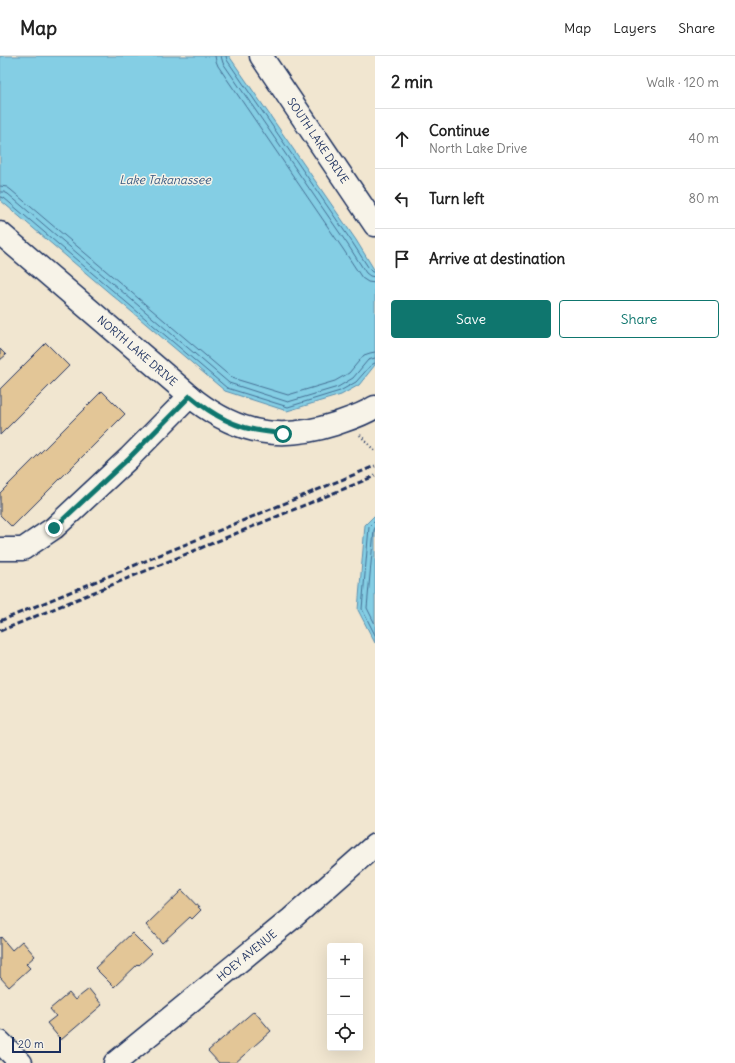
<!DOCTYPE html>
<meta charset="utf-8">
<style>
body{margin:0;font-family:Delius,sans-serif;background:#f2f2f2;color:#222}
.controls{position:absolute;right:12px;bottom:12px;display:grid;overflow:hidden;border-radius:4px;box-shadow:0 4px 16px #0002}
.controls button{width:36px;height:36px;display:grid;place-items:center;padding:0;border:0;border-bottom:1px solid #e0e0e0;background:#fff;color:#222;font:20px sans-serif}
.scale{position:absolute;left:12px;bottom:10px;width:49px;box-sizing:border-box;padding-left:4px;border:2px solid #1b2f5e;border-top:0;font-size:11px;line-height:14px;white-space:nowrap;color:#1b2f5e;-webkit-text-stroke:3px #f7f3e8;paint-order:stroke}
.stop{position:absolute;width:12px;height:12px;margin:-9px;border:3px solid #0f766e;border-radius:50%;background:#fff}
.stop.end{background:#0f766e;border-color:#fff;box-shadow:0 1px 4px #0008}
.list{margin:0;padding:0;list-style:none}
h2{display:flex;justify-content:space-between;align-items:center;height:52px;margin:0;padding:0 16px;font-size:17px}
h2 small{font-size:13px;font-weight:400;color:#767676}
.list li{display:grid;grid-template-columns:26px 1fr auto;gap:12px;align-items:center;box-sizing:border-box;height:60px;padding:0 16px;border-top:1px solid #e0e0e0}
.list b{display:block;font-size:15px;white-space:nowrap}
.list p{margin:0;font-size:13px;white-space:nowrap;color:#767676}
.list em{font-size:13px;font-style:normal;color:#767676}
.actions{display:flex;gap:8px;padding:12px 16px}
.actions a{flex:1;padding:9px 0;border:1px solid #0f766e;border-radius:4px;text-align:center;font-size:14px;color:#0f766e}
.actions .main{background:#0f766e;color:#fff}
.icon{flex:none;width:22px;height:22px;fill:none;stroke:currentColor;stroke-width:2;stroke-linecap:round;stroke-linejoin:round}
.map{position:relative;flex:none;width:375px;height:1007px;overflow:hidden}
header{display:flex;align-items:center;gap:24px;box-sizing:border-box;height:56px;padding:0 20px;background:#fff;border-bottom:1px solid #e0e0e0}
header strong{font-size:19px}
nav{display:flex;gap:22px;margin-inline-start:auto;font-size:14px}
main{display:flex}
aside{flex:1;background:#fff}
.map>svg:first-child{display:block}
.water{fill:#84cee4;stroke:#5a8eae}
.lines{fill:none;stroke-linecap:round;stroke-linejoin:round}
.shore{stroke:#456f94;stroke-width:1}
.building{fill:#e3c697;stroke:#1b2f5e}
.minor-casing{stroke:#1b2f5e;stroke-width:25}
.path{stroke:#1b2f5e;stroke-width:2.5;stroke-dasharray:1 3;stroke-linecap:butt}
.minor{stroke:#f7f3e8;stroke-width:22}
.rail{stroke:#1b2f5e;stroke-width:3;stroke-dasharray:6 3;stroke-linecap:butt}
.route{stroke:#0f766e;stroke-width:5}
.labels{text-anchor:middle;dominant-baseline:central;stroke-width:3;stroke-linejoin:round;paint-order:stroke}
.street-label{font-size:11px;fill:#1b2f5e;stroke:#f7f3e8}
.water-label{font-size:12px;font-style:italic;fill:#355780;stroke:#f7f3e8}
</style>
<header>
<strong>Map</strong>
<nav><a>Map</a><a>Layers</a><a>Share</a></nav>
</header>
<main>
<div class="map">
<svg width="375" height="1007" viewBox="0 0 375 1007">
<rect width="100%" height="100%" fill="#f1e6d0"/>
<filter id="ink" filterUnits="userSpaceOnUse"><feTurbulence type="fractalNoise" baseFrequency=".025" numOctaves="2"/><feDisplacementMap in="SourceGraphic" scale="8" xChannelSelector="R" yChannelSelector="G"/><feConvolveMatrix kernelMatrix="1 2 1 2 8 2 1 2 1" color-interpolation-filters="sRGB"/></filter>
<g filter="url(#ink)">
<path class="water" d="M0 0H229L356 184 375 215V309L359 329 341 339 287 355 225 335 0 144Z
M375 459V587L358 554 365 469Z"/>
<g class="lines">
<path class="shore" d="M215 0 216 5 218 10 343 193 362 222 368 226 375 227
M221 0 223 7 348 189 366 217 370 220 375 221
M226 0 227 4 352 186 370 214 372 216H375
M0 130 7 131 11 134 232 322 288 339 335 325 349 317 364 299 370 297 375 296
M0 136H4L8 138 229 327 288 346 338 331 353 322 368 304 375 302
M0 141 4 142 227 332 288 351 340 335 356 326 371 309 375 307
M375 465 369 471 362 553 375 579
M375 472 374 474 367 552 375 568"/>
</g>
<path class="building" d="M46 287 69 310 0 379V333Z
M0 293 6 299 0 304Z
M102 335 125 358 12 471 0 459V437Z
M182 834 201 854 192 863 190 861 162 887 146 869Z
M132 877 152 897 139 909 138 908 114 931 95 912Z
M1 881 12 894 22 885 35 900 26 908 30 912 9 931 0 921V882Z
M89 933 102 949 61 984 47 967 56 960 50 953 69 937 75 944Z
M254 955 271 975 235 1007H219L208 995Z"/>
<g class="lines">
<defs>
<g id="minor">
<path id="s1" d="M261 0 375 169"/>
<path id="s2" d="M0 177 196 345C241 379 282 385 335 368 349 363 363 359 375 351"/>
<path d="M0 493H23L54 472 129 402 190 340"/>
<path d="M0 986 21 1007"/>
<path id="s3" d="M115 1007 291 863 375 789"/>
</g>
</defs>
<use href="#minor" class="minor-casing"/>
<path class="path" d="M360 379 375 395"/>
<use href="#minor" class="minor"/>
<path class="rail" d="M0 565 375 410
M0 575 375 420"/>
</g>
</g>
<g class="lines" filter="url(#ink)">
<path class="route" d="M54 472 129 402 190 340C210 357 235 372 262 375 269 376 276 377 283 378"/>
</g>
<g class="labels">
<g class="street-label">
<text stroke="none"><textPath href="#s1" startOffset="102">SOUTH LAKE DRIVE</textPath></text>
<text stroke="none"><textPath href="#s2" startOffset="181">NORTH LAKE DRIVE</textPath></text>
<text stroke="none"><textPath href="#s3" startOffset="170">HOEY AVENUE</textPath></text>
</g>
<g class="water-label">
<text x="165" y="123">Lake Takanassee</text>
</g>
</g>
</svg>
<div class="controls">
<button>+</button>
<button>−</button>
<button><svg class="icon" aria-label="locate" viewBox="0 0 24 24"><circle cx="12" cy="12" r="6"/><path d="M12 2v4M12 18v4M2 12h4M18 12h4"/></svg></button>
</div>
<div class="scale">20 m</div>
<div class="stop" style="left:283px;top:378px"></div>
<div class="stop end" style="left:54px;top:472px"></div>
</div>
<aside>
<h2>2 min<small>Walk · 120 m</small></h2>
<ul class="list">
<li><svg class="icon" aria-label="ahead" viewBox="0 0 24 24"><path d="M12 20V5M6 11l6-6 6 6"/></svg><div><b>Continue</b><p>North Lake Drive</p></div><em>40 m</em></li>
<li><svg class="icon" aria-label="left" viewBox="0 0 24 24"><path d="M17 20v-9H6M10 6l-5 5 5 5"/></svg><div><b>Turn left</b></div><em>80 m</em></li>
<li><svg class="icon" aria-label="arrive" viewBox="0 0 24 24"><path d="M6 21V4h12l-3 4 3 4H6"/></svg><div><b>Arrive at destination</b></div></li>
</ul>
<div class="actions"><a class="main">Save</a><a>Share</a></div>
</aside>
</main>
